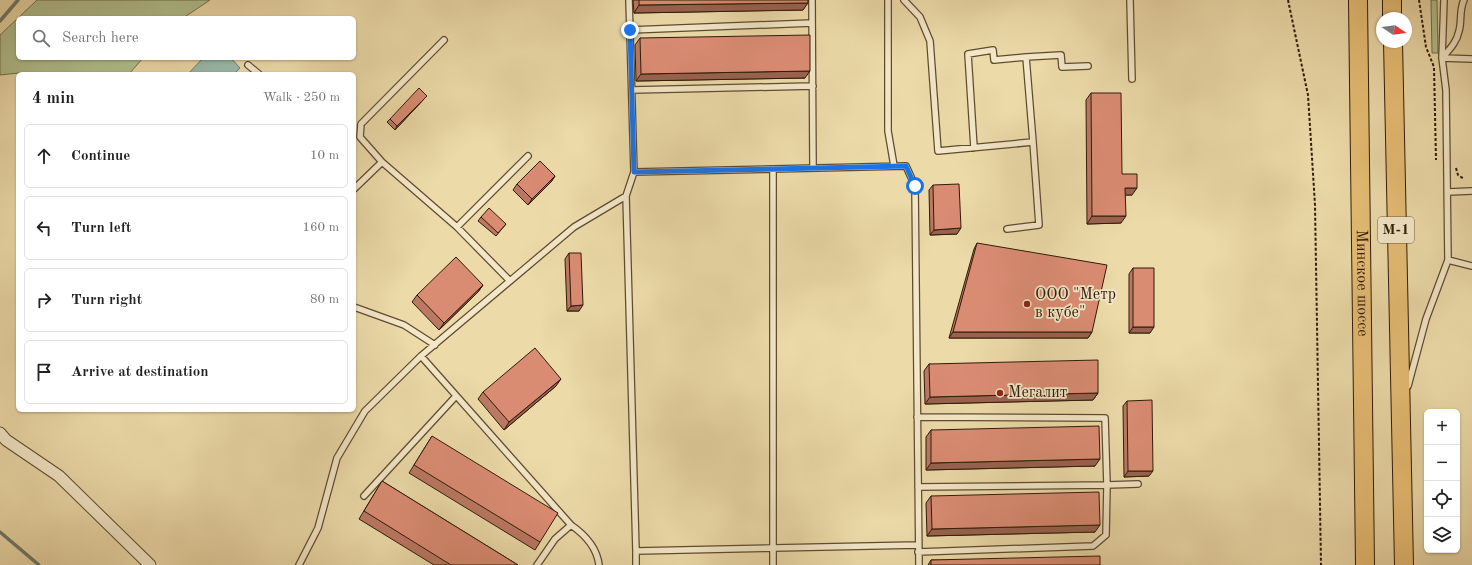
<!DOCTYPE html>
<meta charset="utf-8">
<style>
body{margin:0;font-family:"Old Standard TT",serif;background:#f2f2f2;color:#222}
.controls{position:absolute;right:12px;bottom:12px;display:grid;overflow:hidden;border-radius:6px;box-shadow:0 1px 3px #0004}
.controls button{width:36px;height:36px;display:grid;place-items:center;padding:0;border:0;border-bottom:1px solid #e0e0e0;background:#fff;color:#222;font:20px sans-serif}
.compass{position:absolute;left:1376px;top:12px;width:36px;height:36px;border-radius:50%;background:#fff;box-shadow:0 1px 3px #0004;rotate:103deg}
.stop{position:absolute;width:12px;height:12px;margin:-9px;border:3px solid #1a73e8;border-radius:50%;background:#fff}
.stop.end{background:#1a73e8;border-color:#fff;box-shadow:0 1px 4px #0008}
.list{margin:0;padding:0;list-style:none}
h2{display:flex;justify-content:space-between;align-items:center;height:52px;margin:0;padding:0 16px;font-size:17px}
h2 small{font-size:13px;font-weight:400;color:#767676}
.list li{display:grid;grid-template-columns:26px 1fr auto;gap:12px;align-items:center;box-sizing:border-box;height:64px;margin:0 8px 8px;padding:0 8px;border:1px solid #e0e0e0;border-radius:6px}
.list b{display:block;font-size:15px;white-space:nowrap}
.list em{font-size:13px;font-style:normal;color:#767676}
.icon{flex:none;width:22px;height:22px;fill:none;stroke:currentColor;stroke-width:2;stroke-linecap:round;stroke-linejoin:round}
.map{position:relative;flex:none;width:1472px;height:565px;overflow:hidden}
.search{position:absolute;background:#fff;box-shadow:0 1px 3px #0004;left:16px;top:16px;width:340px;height:44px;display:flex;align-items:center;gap:10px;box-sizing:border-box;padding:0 14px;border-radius:6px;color:#767676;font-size:15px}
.panel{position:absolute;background:#fff;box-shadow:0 1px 3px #0004;left:16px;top:72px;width:340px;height:340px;border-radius:6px}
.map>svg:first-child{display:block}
.green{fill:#b1c18e;stroke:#706e4a}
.water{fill:#99baab;stroke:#6f7a69}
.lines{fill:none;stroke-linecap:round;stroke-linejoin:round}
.stream{stroke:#6f7a69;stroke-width:3.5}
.service-casing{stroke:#5f4b30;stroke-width:8}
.minor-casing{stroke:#5f4b30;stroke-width:13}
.trunk-casing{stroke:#301b07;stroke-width:20}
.path{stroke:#301b07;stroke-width:2;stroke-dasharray:3 2;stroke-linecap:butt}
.service{stroke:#f3e7c7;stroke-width:5.5}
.minor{stroke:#f3e7c7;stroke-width:11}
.trunk{stroke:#e6bd74;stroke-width:18}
.wall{fill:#bb7863;stroke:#301b07}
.shaded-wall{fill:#996250;stroke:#301b07}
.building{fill:#da8c73;stroke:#301b07}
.route{stroke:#1a73e8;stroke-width:5}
.poi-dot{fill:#8f2418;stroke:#f3e7c7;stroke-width:1.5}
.labels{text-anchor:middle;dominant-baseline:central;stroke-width:3.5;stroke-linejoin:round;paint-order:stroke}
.shield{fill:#f3e7c7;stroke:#6a5841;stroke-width:1}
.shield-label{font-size:15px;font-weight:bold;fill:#301b07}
.street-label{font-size:16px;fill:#301b07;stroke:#f3e7c7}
.poi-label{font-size:16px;fill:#301b07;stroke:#f3e7c7;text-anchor:start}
</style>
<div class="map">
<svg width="1472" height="565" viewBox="0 0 1472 565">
<rect width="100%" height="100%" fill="#ecdaa9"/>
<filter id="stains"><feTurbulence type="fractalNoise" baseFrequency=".005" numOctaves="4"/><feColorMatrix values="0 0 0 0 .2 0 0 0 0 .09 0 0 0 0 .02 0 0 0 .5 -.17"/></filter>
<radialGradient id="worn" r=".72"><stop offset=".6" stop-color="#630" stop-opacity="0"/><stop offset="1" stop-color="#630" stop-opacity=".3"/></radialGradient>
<path class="green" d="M37 0H210L183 18H18Z
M1431 0H1437L1438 53H1432Z
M18 18V58H143L129 74 19 73 0 75V35Z"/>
<path class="water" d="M203 58H231L240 68 234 74H188Z"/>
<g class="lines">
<path class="stream" d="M0 21 18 0
M0 532 39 565"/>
<defs>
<path id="service" d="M629 0 634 172
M812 0 813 168
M888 0V131L894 166
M904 0 920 17 930 41 938 151 1033 142 1026 57 1061 55 1062 67 1088 66
M1130 0 1132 79
M630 30 812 23
M1442 58C1449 50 1457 42 1459 31 1462 21 1459 10 1464 0
M1442 58 1472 59
M248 65 259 74
M632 90 813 86
M974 148 968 54 993 50 994 60 1026 57
M382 162 360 137 361 124 444 40
M773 169V565
M354 189 382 162 457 227 510 281
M1448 192 1472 191
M626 196 636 551
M457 227 528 156
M1007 229 1039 225 1033 142
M1448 260 1472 266
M354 307 404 325 435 345
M421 356 574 227 626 196 634 172 906 166 915 186 919 565
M1408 386 1426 319 1448 260 1446 90 1442 58 1444 0
M917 417 1105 418 1107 485 918 487
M364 496 456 396
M918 552 1093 546 1106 535 1107 485 1138 484
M299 565 318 528 337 458 365 411 421 356 571 525
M537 565 555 539 571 525C584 534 597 548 599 565
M636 565V551L918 545"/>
<path id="minor" d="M0 433 6 440 59 476 150 565"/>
<g id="trunk">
<path id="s1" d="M1358 0 1365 565"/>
<path d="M1392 0V18"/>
<path d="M1393 42 1404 565"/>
</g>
</defs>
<use href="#service" class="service-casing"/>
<use href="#minor" class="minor-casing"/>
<use href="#trunk" class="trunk-casing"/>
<path class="path" d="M1288 0 1308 95 1315 205 1321 565
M1419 0 1426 47 1434 67 1436 160
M1456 168 1458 175 1464 179"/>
<use href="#service" class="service"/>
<use href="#minor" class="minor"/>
<use href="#trunk" class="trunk"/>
</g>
<path class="wall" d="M633 0H808L803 10 634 13Z
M640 38 805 78 636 81 635 45Z
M1091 93 1122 174 1132 195H1125L1121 223 1087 224 1086 100Z
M424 99 395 130 387 122 390 119Z
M555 176 551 182 528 205 513 190 517 184Z
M933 185 957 234 930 235 929 190Z
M481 217 506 224 496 236 478 221Z
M977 243 1092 332 1088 338H949L974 249Z
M569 253 579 311H567L565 259Z
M1133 268 1150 333H1129V274Z
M483 285 478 292 439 330 412 302 417 295Z
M929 364 1098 393 1093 400 925 404 924 371Z
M556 386 504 430 478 399 483 392Z
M1127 401 1149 476 1124 477 1123 406Z
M931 430 1095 466 926 470V437Z
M432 436 540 542 535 550 409 473Z
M382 481 518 565H434L359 519Z
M931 496 1095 532 927 536 926 503Z
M931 560 1100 565H928Z"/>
<path class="shaded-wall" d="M808 3 803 10 634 13 639 5Z
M810 71 805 78 636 81 641 74Z
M427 96 424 99 395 130 397 126Z
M555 176 551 182 528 205 532 199Z
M1125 188H1137L1132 195H1120Z
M1092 216H1126L1121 223 1087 224Z
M961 228 957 234 930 235 934 230Z
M483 285 478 292 439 330 444 323Z
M583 305 579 311H567L571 306Z
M1133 327H1154L1150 333H1129Z
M953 332H1092L1088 338H949Z
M561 379 556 386 504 430 509 422Z
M1098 393 1093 400 925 404 930 397Z
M1100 459 1095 466 926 470 931 463Z
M1128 471H1153L1149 476 1124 477Z
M1100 525 1095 532 927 536 932 529Z"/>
<path class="building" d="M639 0H808V3L639 5Z
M810 35V71L641 74 640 38Z
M419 88 427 96 397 126 390 119Z
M1091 93H1121L1122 174H1137V188H1125L1126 216H1092Z
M540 161 555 176 532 199 517 184Z
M959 184 961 228 934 230 933 185Z
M489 208 506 224 498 233 481 217Z
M977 243 1107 265 1092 332H953Z
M569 253H581L583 305 571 306Z
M456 257 483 285 444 323 417 295Z
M1133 268H1154V327H1133Z
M535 348 561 379 509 422 483 392Z
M1098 360V393L930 397 929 364Z
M1152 400 1153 471H1128L1127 401Z
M1099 426 1100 459 931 463V430Z
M432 436 558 513 540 542 414 465Z
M382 481 518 565H451L364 511Z
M1099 492 1100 525 932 529 931 496Z
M1100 556V565H931V560Z"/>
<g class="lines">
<path class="route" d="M630 30 634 172 906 166 915 186"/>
</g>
<g class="poi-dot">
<circle cx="1027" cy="304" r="4"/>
<circle cx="1000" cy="393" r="4"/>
</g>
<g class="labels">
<rect class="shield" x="1378" y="217" width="36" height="26" rx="3"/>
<g class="shield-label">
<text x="1396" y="230">М-1</text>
</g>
<g class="street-label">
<text stroke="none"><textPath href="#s1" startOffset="283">Минское шоссе</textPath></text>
</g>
<g class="poi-label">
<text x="1035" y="295">ООО "Метр<tspan x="1035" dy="18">в кубе"</tspan></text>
<text x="1008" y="393">Мегалит</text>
</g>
</g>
<rect width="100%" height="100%" filter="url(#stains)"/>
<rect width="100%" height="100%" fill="url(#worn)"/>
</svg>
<div class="controls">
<button>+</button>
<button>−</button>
<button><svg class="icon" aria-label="locate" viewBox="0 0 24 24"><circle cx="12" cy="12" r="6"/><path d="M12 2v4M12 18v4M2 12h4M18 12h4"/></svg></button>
<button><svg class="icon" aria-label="layers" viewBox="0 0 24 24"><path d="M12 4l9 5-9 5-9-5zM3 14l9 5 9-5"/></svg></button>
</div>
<svg class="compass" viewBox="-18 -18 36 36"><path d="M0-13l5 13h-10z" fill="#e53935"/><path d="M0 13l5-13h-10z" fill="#767676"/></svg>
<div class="stop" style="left:915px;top:186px"></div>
<div class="stop end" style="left:630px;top:30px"></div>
<div class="search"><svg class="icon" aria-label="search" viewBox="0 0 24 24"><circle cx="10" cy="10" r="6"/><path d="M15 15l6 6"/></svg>Search here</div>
<section class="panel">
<h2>4 min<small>Walk · 250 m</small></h2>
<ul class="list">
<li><svg class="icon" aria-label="ahead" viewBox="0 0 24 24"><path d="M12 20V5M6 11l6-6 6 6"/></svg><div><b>Continue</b></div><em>10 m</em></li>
<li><svg class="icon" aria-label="left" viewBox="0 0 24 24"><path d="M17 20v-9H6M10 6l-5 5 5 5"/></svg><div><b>Turn left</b></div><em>160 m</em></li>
<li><svg class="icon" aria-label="right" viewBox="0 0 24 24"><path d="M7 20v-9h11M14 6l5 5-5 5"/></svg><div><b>Turn right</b></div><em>80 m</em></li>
<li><svg class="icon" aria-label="arrive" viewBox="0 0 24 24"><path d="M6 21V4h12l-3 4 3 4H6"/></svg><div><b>Arrive at destination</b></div></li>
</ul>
</section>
</div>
